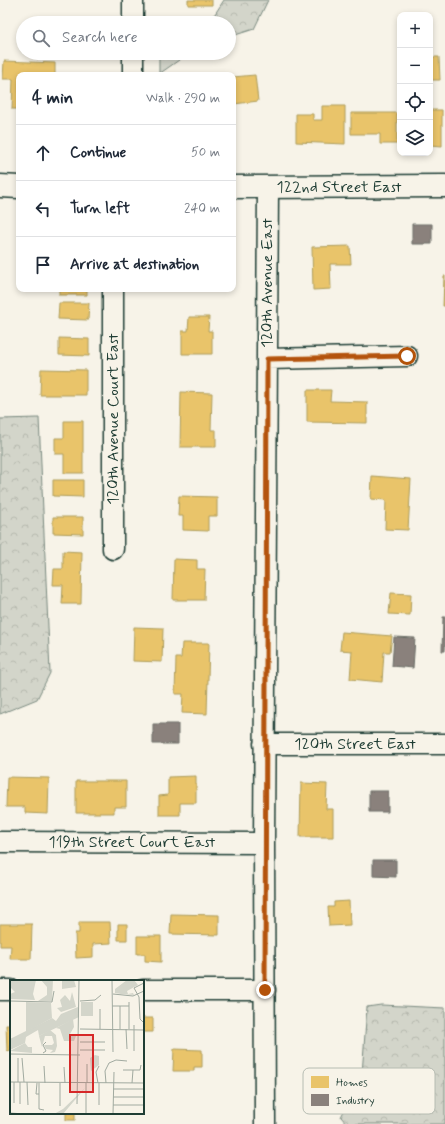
<!DOCTYPE html>
<meta charset="utf-8">
<style>
body{margin:0;font-family:Mynerve,sans-serif;background:#f2f2f3;color:#1f2937}
.controls{position:absolute;right:12px;top:12px;display:grid;overflow:hidden;border-radius:8px;box-shadow:0 2px 6px #0003}
.controls button{width:36px;height:36px;display:grid;place-items:center;padding:0;border:0;border-bottom:1px solid #e0e1e3;background:#fff;color:#1f2937;font:20px sans-serif}
.stop{position:absolute;width:12px;height:12px;margin:-9px;border:3px solid #b45309;border-radius:50%;background:#fff}
.stop.end{background:#b45309;border-color:#fff;box-shadow:0 1px 4px #0008}
.list{margin:0;padding:0;list-style:none}
h2{display:flex;justify-content:space-between;align-items:center;height:52px;margin:0;padding:0 16px;font-size:17px}
h2 small{font-size:13px;font-weight:400;color:#747a83}
.list li{display:grid;grid-template-columns:26px 1fr auto;gap:12px;align-items:center;box-sizing:border-box;height:56px;padding:0 16px;border-top:1px solid #e0e1e3}
.list b{display:block;font-size:15px;white-space:nowrap}
.list em{font-size:13px;font-style:normal;color:#747a83}
.icon{flex:none;width:22px;height:22px;fill:none;stroke:currentColor;stroke-width:2;stroke-linecap:round;stroke-linejoin:round}
.map{position:relative;flex:none;width:445px;height:1124px;overflow:hidden}
.search{position:absolute;background:#fff;box-shadow:0 2px 6px #0003;left:16px;top:16px;width:220px;height:44px;display:flex;align-items:center;gap:10px;box-sizing:border-box;padding:0 14px;border-radius:22px;color:#747a83;font-size:15px}
.panel{position:absolute;background:#fff;box-shadow:0 2px 6px #0003;left:16px;top:72px;width:220px;height:220px;border-radius:8px}
.map>svg:first-child{display:block}
.forest{fill:url(#forest-crowns);stroke:#79897f}
.homes{fill:#e9c46a;stroke:#ac9c5a}
.industry{fill:#8a817c;stroke:#6a6d66}
.lines{fill:none;stroke-linecap:round;stroke-linejoin:round}
.street-casing{stroke:#1f3d34;stroke-width:23}
.secondary-casing{stroke:#1f3d34;stroke-width:25}
.street{stroke:#f7f3e8;stroke-width:20}
.secondary{stroke:#f7f3e8;stroke-width:22}
.route{stroke:#b45309;stroke-width:5}
.labels{text-anchor:middle;dominant-baseline:central;stroke-width:4;stroke-linejoin:round;paint-order:stroke}
.street-label{font-size:16px;fill:#1f3d34;stroke:#f7f3e8}
.inset-road{fill:none;stroke:#a1aaa0;stroke-width:1}
.view{fill:#d62828;fill-opacity:0.15;stroke:#d62828;stroke-width:2}
.inset-edge{fill:none;stroke:#1f3d34;stroke-width:2}
.key{fill:#f7f3e8;stroke:#b6bcb2;stroke-width:1}
.key-label{font-size:11px;fill:#1f3d34}
</style>
<div class="map">
<svg width="445" height="1124" viewBox="0 0 445 1124">
<defs>
<pattern id="forest-crowns" width="20" height="18" patternUnits="userSpaceOnUse"><rect width="20" height="18" fill="#d3d5ca"/><path d="M2 6a3 3 0 1 1 6 0M12 15a3 3 0 1 1 6 0" fill="none" stroke="#b5b8ae"/></pattern>
</defs>
<rect width="100%" height="100%" fill="#f7f3e8"/>
<filter id="ink" filterUnits="userSpaceOnUse"><feTurbulence type="fractalNoise" baseFrequency=".025" numOctaves="2"/><feDisplacementMap in="SourceGraphic" scale="8" xChannelSelector="R" yChannelSelector="G"/><feConvolveMatrix kernelMatrix="1 2 1 2 8 2 1 2 1" color-interpolation-filters="sRGB"/></filter>
<g filter="url(#ink)">
<path class="forest" d="M224 0H268L254 29 229 37V23H203L215 14Z
M162 53H189L159 74V56Z
M39 418 50 673 37 699 0 714V419Z
M381 1005 445 1008V1124H347L341 1117 362 1074 367 1007Z"/>
<path class="homes" d="M188 0H212V5H188Z
M430 57H439L440 80H430Z
M4 61 55 63V75H19V109H12L13 79H3Z
M255 75 258 101 234 104 233 77Z
M322 106H345V144L296 142V114H313V120H322Z
M430 110H442V146L430 145Z
M351 113H397V144H380V134H351Z
M350 246 351 264H330L331 289 313 290 312 247Z
M444 276H445V306H443Z
M59 289H87V295H59Z
M59 303H89L88 320 58 319Z
M189 317H209L208 331H212V354H182V331H188Z
M59 338 89 339V356L59 355Z
M41 369 86 370V395H40Z
M307 390H331L330 401 367 402V423L307 422Z
M181 392 212 393 211 430H216V447H180Z
M64 421H83V473H64V454H55V438H64Z
M372 476 411 479 408 530 385 529 386 500 371 499Z
M53 480H83V497L53 496Z
M179 496 217 497V516H208V531L183 530V516H178Z
M53 517H83V534L53 533Z
M63 551 82 552 81 604H62L63 585H53L54 569H63Z
M174 559 197 560V569H205L204 600H173Z
M391 593 411 594 410 615 389 614Z
M134 627 163 628 162 662 133 661Z
M342 632 392 636 390 652H384L382 682 350 679 352 651 340 650Z
M182 643H209L207 714 182 713 183 694H175L176 658H181Z
M196 776V803H180V815H159V796L168 795V777Z
M7 777 49 778 48 814 25 813V807H6Z
M76 781H126V807H114V813H76Z
M301 783 327 784 326 809H333V837H300Z
M349 901 350 925 329 926 328 907H334V902Z
M171 914 219 915V935L170 934Z
M79 922H110L111 943 93 944V957L76 958 75 933H79Z
M0 924H32L31 959H10L11 946H0Z
M118 924H127V940H118Z
M137 936H161V962L145 961V954H137Z
M143 1018H153V1032H143Z
M6 1025H11V1050L7 1051Z
M174 1049 202 1050V1067H194V1071H173Z
M66 1113H75V1120H66Z"/>
<path class="industry" d="M412 224H432V244H412Z
M443 617H445V651H442Z
M394 637 415 638 413 668 392 666Z
M153 724H178V744H153Z
M369 791H388V812H369Z
M373 860H396V877L373 876Z"/>
<g class="lines">
<defs>
<path id="street" d="M133 23V0
M133 75V53
M113 289V549
M267 359 407 356
M264 744H445
M0 842 264 843
M0 990H11
M143 990H265
M265 1124 264 843 268 187"/>
<path id="secondary" d="M0 186 19 187
M233 187 445 186"/>
</defs>
<use href="#street" class="street-casing"/>
<use href="#secondary" class="secondary-casing"/>
<use href="#street" class="street"/>
<use href="#secondary" class="secondary"/>
</g>
</g>
<g class="lines" filter="url(#ink)">
<path class="route" d="M265 990 267 359 407 356"/>
</g>
<g class="labels">
<g class="street-label">
<text x="339" y="187">122nd Street East</text>
<text transform="translate(267 283) rotate(-90)">120th Avenue East</text>
<text transform="translate(113 419) rotate(-90)">120th Avenue Court East</text>
<text x="355" y="744">120th Street East</text>
<text x="132" y="842">119th Street Court East</text>
</g>
</g>
<g transform="translate(10 980)">
<rect width="134" height="134" fill="#f7f3e8"/>
<path d="M117 0H124L128 5 117 11 118 14 123 13 124 15 111 14 105 13V9ZM71 22H83V36H71ZM68 27 69 37 29 56 28 50 16 57 15 63 0 70V59L42 38 46 41 51 34Z" fill="#d3d5ca"/>
<path d="M0 0H26L23 14 25 20 0 19V14L5 12 0 7ZM31 0H43L42 21H28L37 15V7ZM52 0H64L66 7 52 9ZM62 12 66 27 51 32 47 28 52 27 50 20 55 15 60 21ZM16 22 41 23 42 38 16 52ZM63 39 64 47 60 54 66 56 64 61H54L50 49 46 48ZM40 50 46 55 47 66 45 72 40 73 43 70 36 69 34 65H42L44 63 42 56H35L32 67 29 56ZM15 63 18 67H22V73L0 71ZM85 75 89 76V85L81 91 80 78ZM75 108 53 134H44L53 129Z" fill="#d3d5ca"/>
<path class="inset-road" d="M102 0 103 72M134 3 124 8 129 17 130 39 134 43M103 14 123 16 134 11M0 21 42 22 44 11M70 21 85 20 91 15M119 22V49M102 26H119M110 26V49M90 29V49M70 49 134 50M116 49 117 69M70 62H95M70 70H95M124 71V45M33 73 36 71 33 65 36 62M0 74 70 75M8 78V102M12 78 14 102M77 84V103M34 86 35 103M54 87 55 103M113 90H130L131 85M0 102 134 103M4 102V123M10 102V124M17 102 18 125M27 103 26 114H29M29 103V129L34 130M88 103 86 92 89 86M89 103V125M96 103 95 91 99 83 106 80 117 81M122 103 123 90M103 109H134M103 117H134M67 124 69 0M103 125H134M50 126V103M0 133 15 134M76 134V103M103 134 104 92"/>
<path class="view" d="M60 55H83V112H60Z"/>
<rect width="134" height="134" class="inset-edge"/>
</g>
<rect x="303" y="1068" width="132" height="46" rx="6" class="key"/>
<rect x="311" y="1076" width="18" height="12" fill="#e9c46a"/>
<rect x="311" y="1094" width="18" height="12" fill="#8a817c"/>
<g class="key-label">
<text x="336" y="1086">Homes</text>
<text x="336" y="1104">Industry</text>
</g>
</svg>
<div class="controls">
<button>+</button>
<button>−</button>
<button><svg class="icon" aria-label="locate" viewBox="0 0 24 24"><circle cx="12" cy="12" r="6"/><path d="M12 2v4M12 18v4M2 12h4M18 12h4"/></svg></button>
<button><svg class="icon" aria-label="layers" viewBox="0 0 24 24"><path d="M12 4l9 5-9 5-9-5zM3 14l9 5 9-5"/></svg></button>
</div>
<div class="stop" style="left:407px;top:356px"></div>
<div class="stop end" style="left:265px;top:990px"></div>
<div class="search"><svg class="icon" aria-label="search" viewBox="0 0 24 24"><circle cx="10" cy="10" r="6"/><path d="M15 15l6 6"/></svg>Search here</div>
<section class="panel">
<h2>4 min<small>Walk · 290 m</small></h2>
<ul class="list">
<li><svg class="icon" aria-label="ahead" viewBox="0 0 24 24"><path d="M12 20V5M6 11l6-6 6 6"/></svg><div><b>Continue</b></div><em>50 m</em></li>
<li><svg class="icon" aria-label="left" viewBox="0 0 24 24"><path d="M17 20v-9H6M10 6l-5 5 5 5"/></svg><div><b>Turn left</b></div><em>240 m</em></li>
<li><svg class="icon" aria-label="arrive" viewBox="0 0 24 24"><path d="M6 21V4h12l-3 4 3 4H6"/></svg><div><b>Arrive at destination</b></div></li>
</ul>
</section>
</div>
